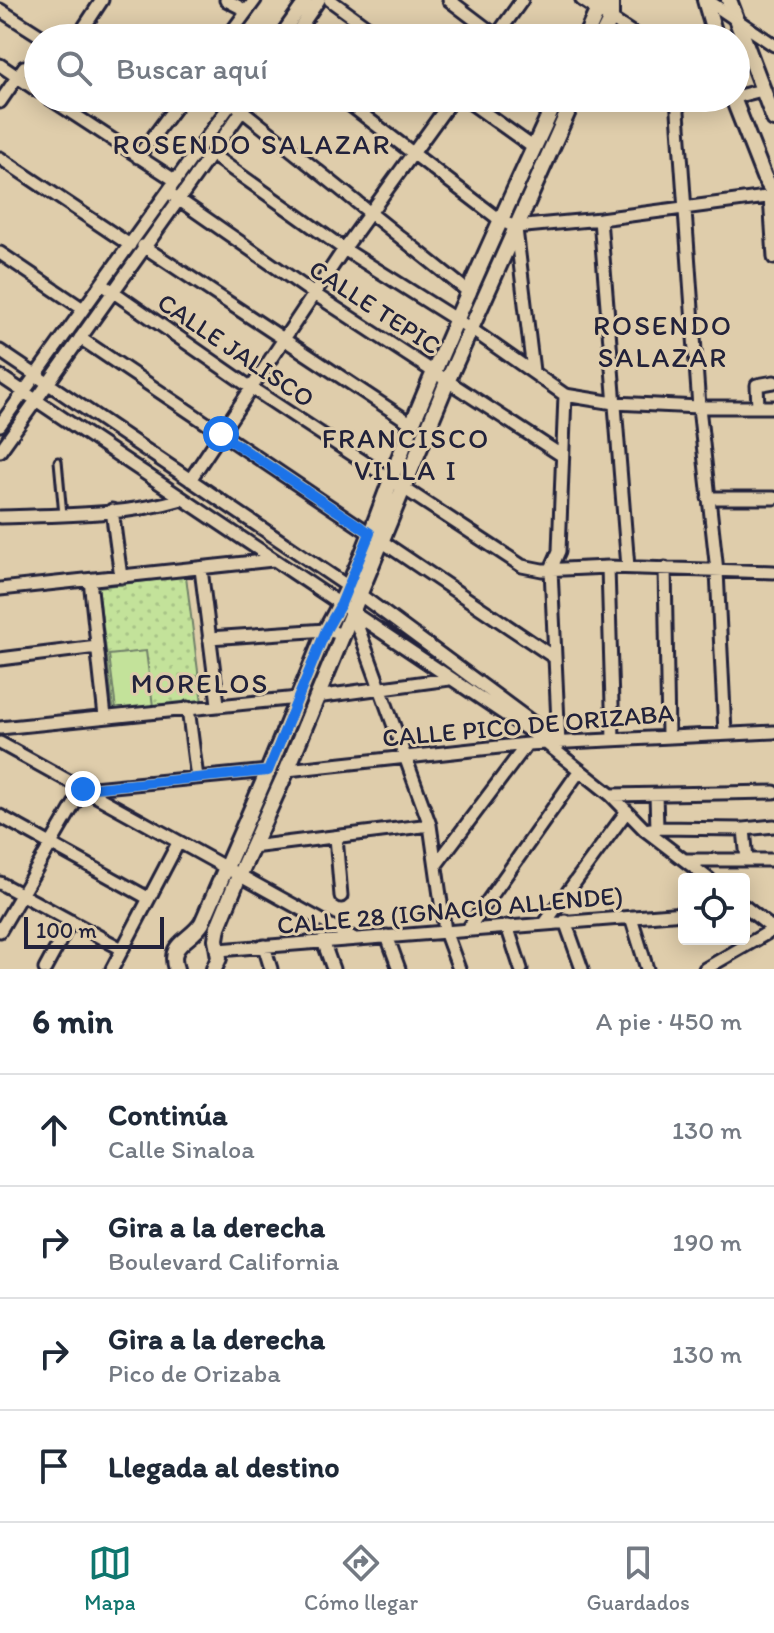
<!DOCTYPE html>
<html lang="es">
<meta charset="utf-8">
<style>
body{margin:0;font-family:Itim,sans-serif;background:#f2f2f3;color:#1f2937}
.controls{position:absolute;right:24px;bottom:24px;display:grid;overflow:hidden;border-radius:8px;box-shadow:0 4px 20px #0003}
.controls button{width:72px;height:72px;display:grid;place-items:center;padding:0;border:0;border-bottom:2px solid #e0e1e3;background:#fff;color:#1f2937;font:40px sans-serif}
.scale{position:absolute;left:24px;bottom:20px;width:140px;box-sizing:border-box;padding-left:8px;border:4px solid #22223b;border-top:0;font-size:22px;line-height:28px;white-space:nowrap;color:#22223b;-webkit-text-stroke:6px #dfcdab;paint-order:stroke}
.stop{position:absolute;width:24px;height:24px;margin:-18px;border:6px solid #1a73e8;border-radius:50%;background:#fff}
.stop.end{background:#1a73e8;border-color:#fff;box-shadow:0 2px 8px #0008}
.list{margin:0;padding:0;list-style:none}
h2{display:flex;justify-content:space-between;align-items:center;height:104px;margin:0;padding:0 32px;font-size:34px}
h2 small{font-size:26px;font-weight:400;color:#747a83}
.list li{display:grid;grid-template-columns:52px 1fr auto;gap:24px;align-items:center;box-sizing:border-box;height:112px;padding:0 32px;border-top:2px solid #e0e1e3}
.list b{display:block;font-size:30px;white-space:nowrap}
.list p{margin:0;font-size:26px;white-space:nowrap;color:#747a83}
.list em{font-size:26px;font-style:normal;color:#747a83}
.icon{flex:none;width:44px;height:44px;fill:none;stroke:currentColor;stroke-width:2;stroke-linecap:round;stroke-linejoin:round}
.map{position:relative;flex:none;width:774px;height:969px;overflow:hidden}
.search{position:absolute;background:#fff;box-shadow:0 4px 20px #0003;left:24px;right:24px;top:24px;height:88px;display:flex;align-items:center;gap:20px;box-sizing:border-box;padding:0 28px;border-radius:44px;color:#747a83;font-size:30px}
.sheet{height:552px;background:#fff}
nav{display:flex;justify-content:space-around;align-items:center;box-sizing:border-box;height:112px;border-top:2px solid #e0e1e3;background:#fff;font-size:22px;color:#747a83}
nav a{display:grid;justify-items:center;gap:4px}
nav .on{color:#0f766e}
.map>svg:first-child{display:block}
.grass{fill:url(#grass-dots);stroke:#72826a;stroke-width:2}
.pitch{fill:#c3e29a;stroke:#72826a;stroke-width:2}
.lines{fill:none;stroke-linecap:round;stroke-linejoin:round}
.service-casing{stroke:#22223b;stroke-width:11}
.minor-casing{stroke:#22223b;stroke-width:17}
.tertiary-casing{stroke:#22223b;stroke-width:20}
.service{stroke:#dfcdab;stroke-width:5}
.minor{stroke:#dfcdab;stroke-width:11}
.tertiary{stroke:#dfcdab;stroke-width:14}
.route{stroke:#1a73e8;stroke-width:10}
.labels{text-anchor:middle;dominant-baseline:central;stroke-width:6;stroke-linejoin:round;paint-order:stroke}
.street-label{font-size:26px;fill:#22223b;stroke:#dfcdab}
.neighbourhood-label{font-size:28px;letter-spacing:2px;fill:#22223b;stroke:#dfcdab}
</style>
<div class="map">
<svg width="774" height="969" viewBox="0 0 774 969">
<defs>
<pattern id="grass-dots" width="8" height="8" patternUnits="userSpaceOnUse" patternTransform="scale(2)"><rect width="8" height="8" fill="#c3e29a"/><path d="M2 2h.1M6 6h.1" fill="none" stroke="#a7c286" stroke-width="1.8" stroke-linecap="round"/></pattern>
</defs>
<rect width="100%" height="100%" fill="#dfcdab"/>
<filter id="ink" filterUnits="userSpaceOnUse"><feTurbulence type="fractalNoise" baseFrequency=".0125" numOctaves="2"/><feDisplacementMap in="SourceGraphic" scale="16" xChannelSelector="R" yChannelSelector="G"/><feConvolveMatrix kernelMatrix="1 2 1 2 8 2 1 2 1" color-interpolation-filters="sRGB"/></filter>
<g filter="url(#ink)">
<path class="grass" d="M186 576 202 703 114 714 98 587Z"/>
<path class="pitch" d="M146 651 153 706 116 710 109 655Z"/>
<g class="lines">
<defs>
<path id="service" d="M58 461 63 515"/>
<path id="minor" d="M226 0 247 11
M330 0 382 38
M449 0 499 38
M582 0 640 38
M707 0 774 45
M0 10 44 38
M77 38 102 0
M227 38 255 0
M279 38 306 0
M293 38 319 0
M495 38 522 0
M0 65 38 91
M49 98 176 181
M341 98 500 220 515 227 600 219 774 196
M464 98 534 148
M677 98 699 407 717 571 725 732
M731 98 762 90
M0 102 24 67 38 74
M238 107 470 293
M211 154 344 249 471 329 565 395 614 403 699 407H774
M138 157 182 98
M0 158 130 245
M168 192 313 293 561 455
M770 196 774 258
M600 219 628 567
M516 229 533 371
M143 246 412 424
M0 253 83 309
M102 284 250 387 522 566 542 570 608 567 774 572
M80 338 555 658
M0 351 359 594 559 742
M0 376 537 736 611 795 645 830 709 879
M758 407 757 385 774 382
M0 425 235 98
M0 451 251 98
M190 480 344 249 453 98
M708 498H774
M112 510 121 577
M0 517C60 515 125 516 182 499
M608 567 613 739
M665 568 668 735
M201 569 218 704
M90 580 105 717
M0 589 273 560
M352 611 430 825 445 931 459 969
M209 638 326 630 341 634
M0 659 97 647
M316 697 449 679
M188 708 197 778
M0 728 298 698
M0 743 353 938
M559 745 551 569 559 551 565 395
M287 770 527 744 774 732
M611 795 774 792
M656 795 657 828
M0 816 148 898
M744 829 747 860
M645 830 657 828 744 829 774 826
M336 837 341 896
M252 847 430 825
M685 860H774
M436 865 527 744
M0 883 122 949
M744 906 773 929
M631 917 647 969
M565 921 582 969
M545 923 627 811
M507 926 521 969
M468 929 580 770
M0 931 83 789 268 771
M387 936 399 969
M323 941 333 969
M264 946 271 969
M219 950 684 913
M45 969 71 921
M112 969 178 843
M705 969 774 929"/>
<path id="tertiary" d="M705 0 716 38
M729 0 774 119
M585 38 597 11 611 0
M601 38 611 18V0
M733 98 764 177 774 193
M176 969C167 943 191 941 202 923L268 771 326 630C363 565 385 492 413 422 458 313 507 205 557 98
M214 969 219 958 216 939 218 927 239 876 287 770 447 382 574 98"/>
</defs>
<use href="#service" class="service-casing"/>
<use href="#minor" class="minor-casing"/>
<use href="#tertiary" class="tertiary-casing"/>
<use href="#service" class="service"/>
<use href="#minor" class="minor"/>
<use href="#tertiary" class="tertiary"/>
</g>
</g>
<g class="lines" filter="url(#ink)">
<path class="route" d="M83 789 268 771 326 630 341 604 370 533 221 434"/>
</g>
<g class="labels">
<g class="street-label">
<text transform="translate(375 307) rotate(33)">CALLE TEPIC</text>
<text transform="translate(236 350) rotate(34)">CALLE JALISCO</text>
<text transform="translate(528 725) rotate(-5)">CALLE PICO DE ORIZABA</text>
<text transform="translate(450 910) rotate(-5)">CALLE 28 (IGNACIO ALLENDE)</text>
</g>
<g class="neighbourhood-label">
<text x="252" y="144">ROSENDO SALAZAR</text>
<text x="663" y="325">ROSENDO<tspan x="663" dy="32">SALAZAR</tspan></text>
<text x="406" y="438">FRANCISCO<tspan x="406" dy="32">VILLA I</tspan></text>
<text x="200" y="683">MORELOS</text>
</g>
</g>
</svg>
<div class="controls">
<button><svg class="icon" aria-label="locate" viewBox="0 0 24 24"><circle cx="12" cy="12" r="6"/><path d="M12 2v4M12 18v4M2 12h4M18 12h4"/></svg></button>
</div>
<div class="scale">100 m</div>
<div class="stop" style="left:221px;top:434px"></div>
<div class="stop end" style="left:83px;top:789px"></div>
<div class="search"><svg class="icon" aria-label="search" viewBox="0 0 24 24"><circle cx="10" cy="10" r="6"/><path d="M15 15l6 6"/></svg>Buscar aquí</div>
</div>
<section class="sheet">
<h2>6 min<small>A pie · 450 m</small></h2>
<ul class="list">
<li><svg class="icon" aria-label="ahead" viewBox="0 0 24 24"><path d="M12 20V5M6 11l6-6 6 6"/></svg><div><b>Continúa</b><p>Calle Sinaloa</p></div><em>130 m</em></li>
<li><svg class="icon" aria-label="right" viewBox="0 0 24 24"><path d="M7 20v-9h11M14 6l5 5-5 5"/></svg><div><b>Gira a la derecha</b><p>Boulevard California</p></div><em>190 m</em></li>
<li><svg class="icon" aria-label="right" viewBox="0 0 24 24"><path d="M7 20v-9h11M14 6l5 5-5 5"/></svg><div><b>Gira a la derecha</b><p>Pico de Orizaba</p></div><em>130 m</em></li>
<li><svg class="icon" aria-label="arrive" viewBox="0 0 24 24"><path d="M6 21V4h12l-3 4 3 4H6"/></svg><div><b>Llegada al destino</b></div></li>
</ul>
</section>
<nav>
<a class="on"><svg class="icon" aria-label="map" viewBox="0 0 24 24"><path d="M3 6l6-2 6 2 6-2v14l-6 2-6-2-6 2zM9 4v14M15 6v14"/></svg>Mapa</a>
<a><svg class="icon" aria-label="directions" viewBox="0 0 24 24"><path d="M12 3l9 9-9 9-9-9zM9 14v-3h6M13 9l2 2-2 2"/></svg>Cómo llegar</a>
<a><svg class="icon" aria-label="saved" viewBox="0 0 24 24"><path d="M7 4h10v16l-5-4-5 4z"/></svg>Guardados</a>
</nav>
